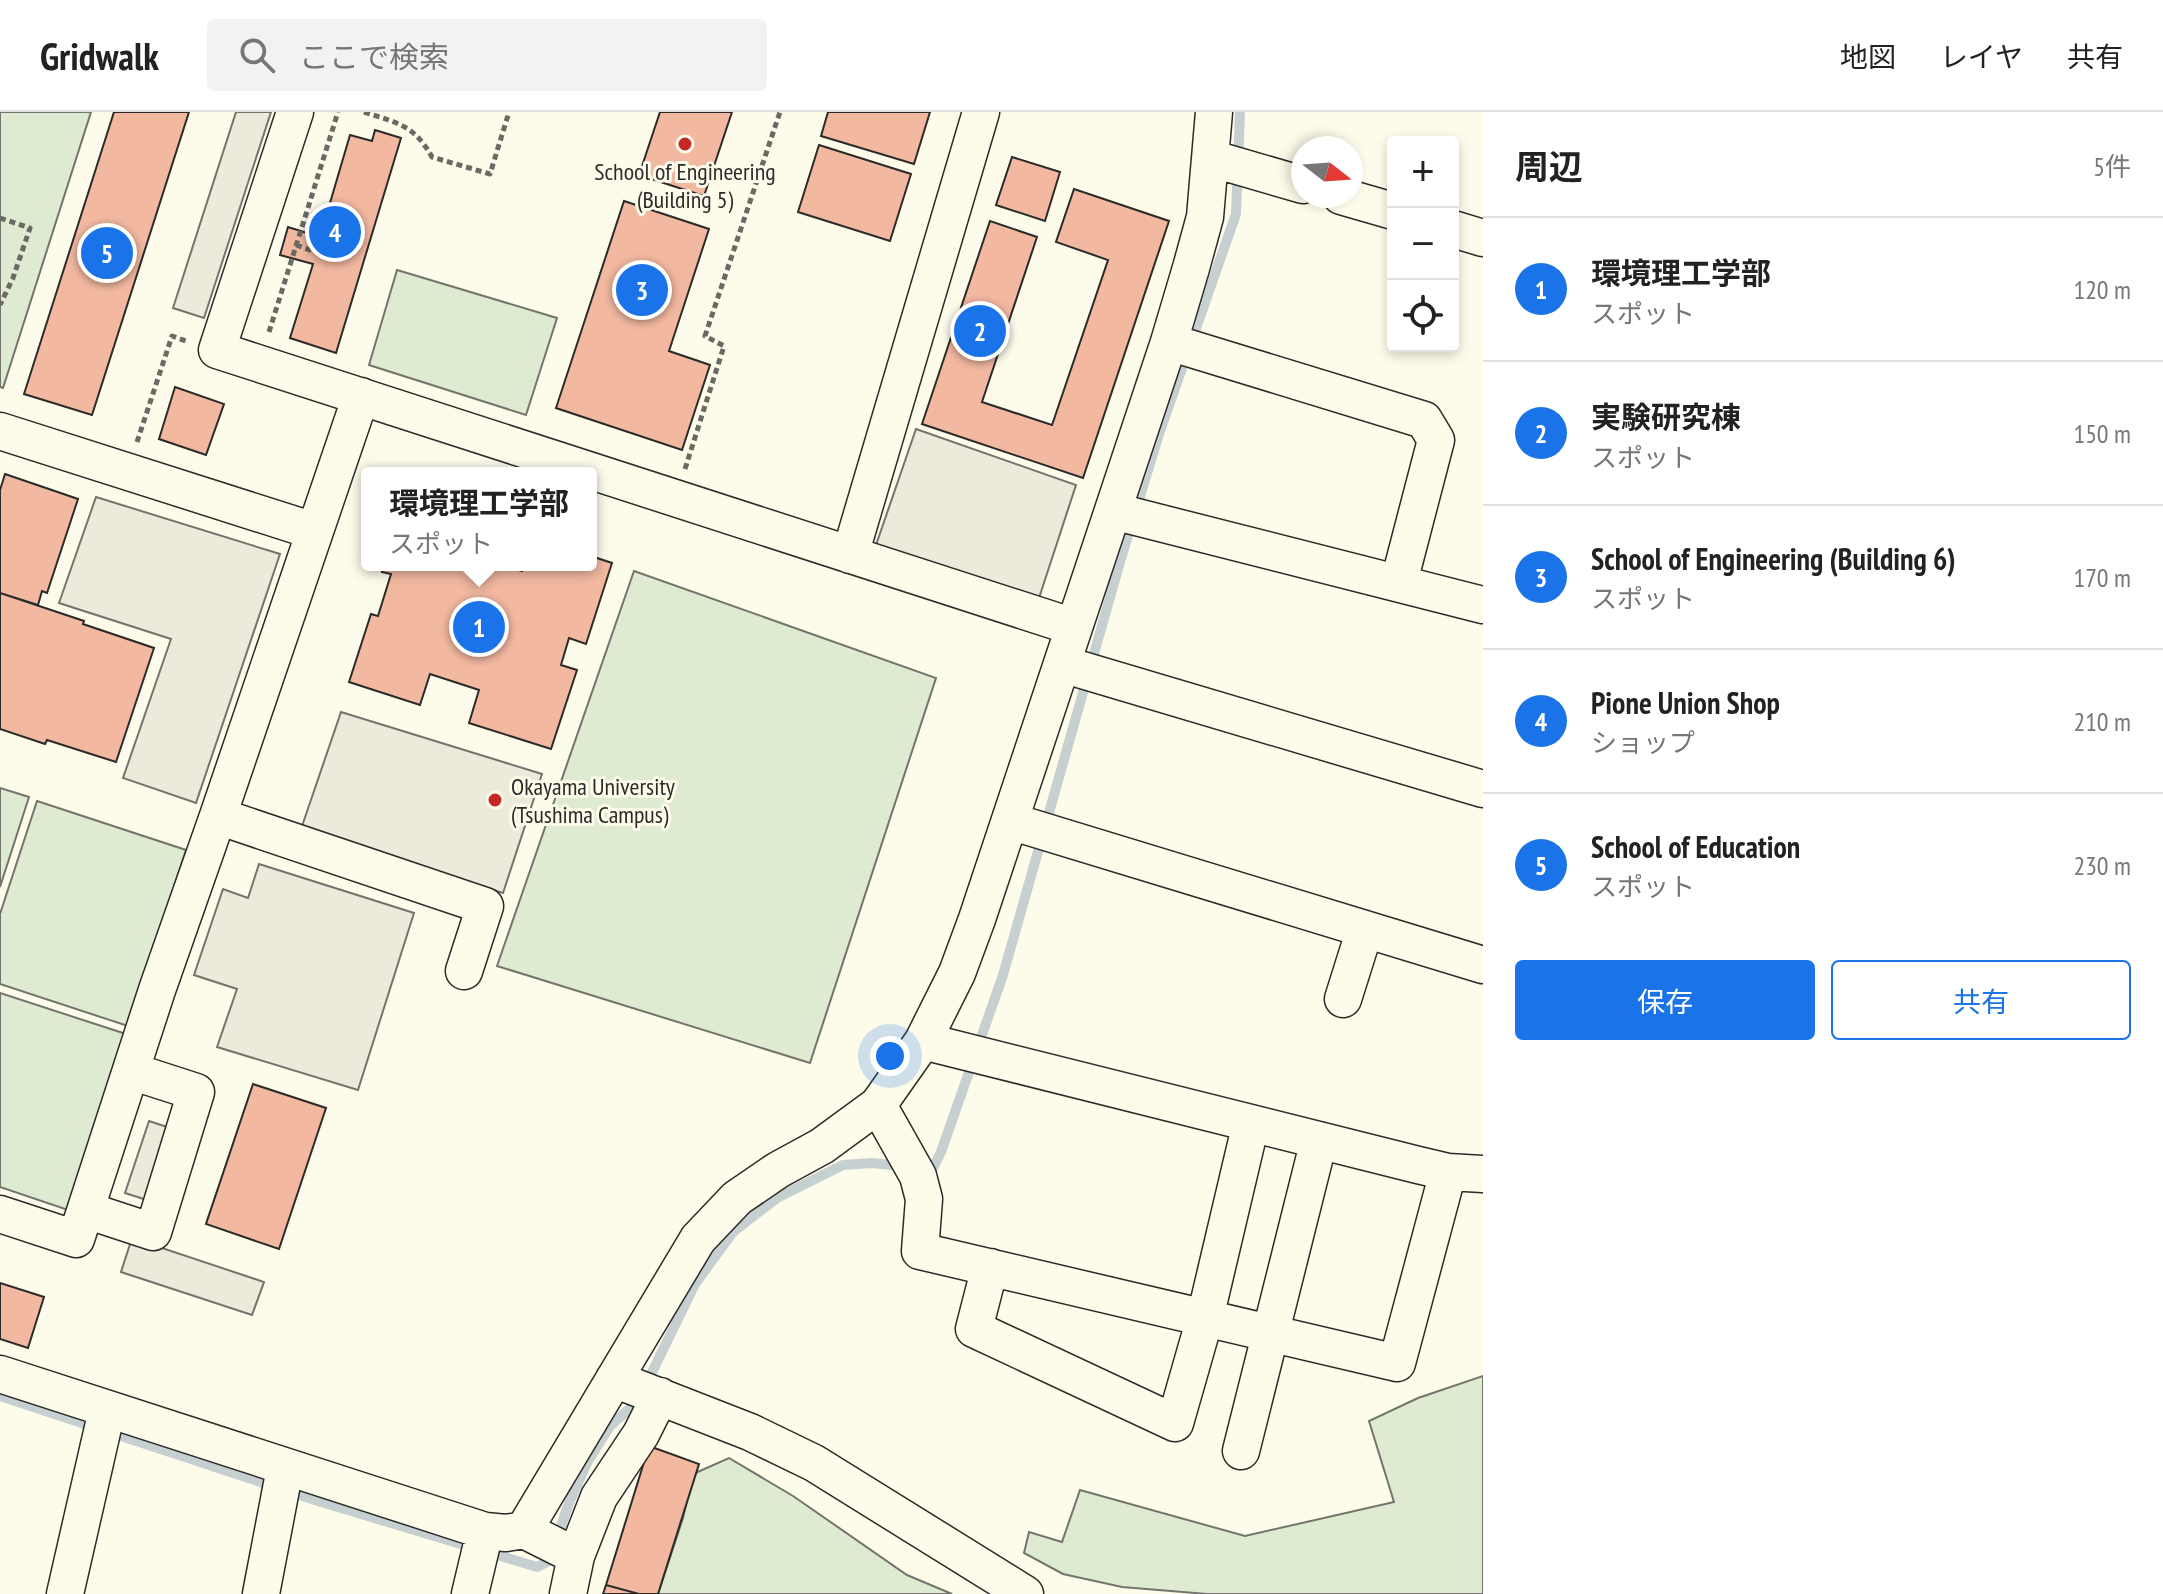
<!DOCTYPE html>
<html lang="ja">
<meta charset="utf-8">
<style>
body{margin:0;font-family:"PT Sans Narrow","Noto Sans JP",sans-serif;background:#f2f2f2;color:#222}
.controls{position:absolute;right:24px;top:24px;display:grid;overflow:hidden;border-radius:8px;box-shadow:0 4px 12px #0003}
.controls button{width:72px;height:72px;display:grid;place-items:center;padding:0;border:0;border-bottom:2px solid #e0e0e0;background:#fff;color:#222;font:40px sans-serif}
.compass{position:absolute;left:1291px;top:24px;width:72px;height:72px;border-radius:50%;background:#fff;box-shadow:0 4px 12px #0003;rotate:107deg}
.you{position:absolute;left:890px;top:944px;width:28px;height:28px;margin:-20px;border:6px solid #fff;border-radius:50%;background:#1a73e8;box-shadow:0 0 0 12px #1a73e833}
.badge{display:grid;place-items:center;width:52px;height:52px;border-radius:50%;background:#1a73e8;color:#fff;font-size:26px;font-weight:700}
.pin{position:absolute;translate:-50% -50%;border:4px solid #fff;box-shadow:0 2px 8px #0006}
.popup{position:absolute;left:361px;top:355px;width:236px;height:104px;box-sizing:border-box;display:grid;place-content:center;border-radius:8px;background:#fff;filter:drop-shadow(0 2px 6px #0005);font-size:26px;white-space:nowrap;color:#767676}
.popup b{font-size:30px;color:#222}
.popup::after{content:'';position:absolute;left:50%;top:100%;margin-left:-16px;border:16px solid transparent;border-top-color:#fff}
.list{margin:0;padding:0;list-style:none}
h2{display:flex;justify-content:space-between;align-items:center;height:104px;margin:0;padding:0 32px;font-size:34px}
h2 small{font-size:26px;font-weight:400;color:#767676}
.list li{display:grid;grid-template-columns:52px 1fr auto;gap:24px;align-items:center;box-sizing:border-box;height:144px;padding:0 32px;border-top:2px solid #e0e0e0}
.list b{display:block;font-size:30px;white-space:nowrap}
.list p{margin:0;font-size:26px;white-space:nowrap;color:#767676}
.list em{font-size:26px;font-style:normal;color:#767676}
.actions{display:flex;gap:16px;padding:24px 32px}
.actions a{flex:1;padding:18px 0;border:2px solid #1a73e8;border-radius:8px;text-align:center;font-size:28px;color:#1a73e8}
.actions .main{background:#1a73e8;color:#fff}
.icon{flex:none;width:44px;height:44px;fill:none;stroke:currentColor;stroke-width:2;stroke-linecap:round;stroke-linejoin:round}
.map{position:relative;flex:none;width:1483px;height:1482px;overflow:hidden}
header{display:flex;align-items:center;gap:48px;box-sizing:border-box;height:112px;padding:0 40px;background:#fff;border-bottom:2px solid #e0e0e0}
header strong{font-size:38px}
nav{display:flex;gap:44px;margin-inline-start:auto;font-size:28px}
.search{width:560px;height:72px;background:#f2f2f2;display:flex;align-items:center;gap:20px;box-sizing:border-box;padding:0 28px;border-radius:8px;color:#767676;font-size:30px}
main{display:flex}
aside{flex:1;background:#fff}
.map>svg:first-child{display:block}
.green{fill:#deebd1;stroke:#74746e;stroke-width:2}
.parking{fill:#eceadb;stroke:#74746e;stroke-width:2}
.lines{fill:none;stroke-linecap:round;stroke-linejoin:round}
.stream{stroke:#c7d0d0;stroke-width:10}
.building{fill:#f2b8a0;stroke:#2b2b2b;stroke-width:2}
.minor-casing{stroke:#2b2b2b;stroke-width:39}
.path{stroke:#6a6964;stroke-width:5;stroke-dasharray:6 4;stroke-linecap:butt}
.minor{stroke:#fdfbea;stroke-width:36}
.poi-dot{fill:#c62828;stroke:#fdfbea;stroke-width:3}
.labels{text-anchor:middle;dominant-baseline:central;stroke-width:6;stroke-linejoin:round;paint-order:stroke}
.poi-label{font-size:24px;fill:#2b2b2b;stroke:#fdfbea}
</style>
<header>
<strong>Gridwalk</strong>
<div class="search"><svg class="icon" aria-label="search" viewBox="0 0 24 24"><circle cx="10" cy="10" r="6"/><path d="M15 15l6 6"/></svg>ここで検索</div>
<nav><a>地図</a><a>レイヤ</a><a>共有</a></nav>
</header>
<main>
<div class="map">
<svg width="1483" height="1482" viewBox="0 0 1483 1482">
<rect width="100%" height="100%" fill="#fdfbea"/>
<path class="green" d="M0 0H91L3 276 0 275Z
M397 158 557 206 526 303 369 253Z
M634 459 936 566 810 951 497 854Z
M0 676 29 685 0 775Z
M37 689 186 738 128 914 0 872V802Z
M0 881 126 922 68 1098 0 1075Z
M1483 1264V1482H1207L1122 1475 1063 1462 1024 1441 1029 1420 1062 1430 1080 1378 1245 1424 1394 1390 1369 1309 1418 1286Z
M729 1346 793 1384 907 1463 952 1482H658L683 1406 693 1362Z"/>
<path class="parking" d="M236 0H271L204 206 173 196Z
M916 317 1076 373 1039 486 876 433Z
M96 385 280 442 196 691 123 666 171 527 59 491Z
M341 600 542 662 503 781 301 717Z
M259 752 414 801 358 978 217 935 237 877 194 863 223 777 248 786Z
M149 1009 176 1018 153 1090 125 1081Z
M132 1126 264 1170 252 1203 121 1160Z"/>
<g class="lines">
<path class="stream" d="M926 1057 932 1058 941 1040 1003 863 1120 450 1159 322 1236 102 1240 0
M0 1284 318 1389 537 1455 549 1449 569 1391 588 1349 610 1314 638 1289 695 1172 733 1120 777 1086 843 1053 872 1051 902 1054"/>
</g>
<path class="building" d="M114 0H189L92 303 24 282Z
M660 0H732L704 84 639 63Z
M828 0H930L914 52 821 24Z
M375 18 401 26 336 241 290 226 313 152 280 143 288 115 320 125 350 23 372 29Z
M819 33 911 62 890 129 798 100Z
M1012 45 1060 60 1045 109 996 93Z
M1074 77 1169 109 1083 366 922 312 990 109 1037 125 982 290 1052 313 1108 148 1056 130Z
M624 89 709 117 669 239 710 253 682 338 556 296Z
M175 275 224 292 206 343 159 327Z
M5 362 78 387 47 481 42 479 38 493 0 481V378Z
M591 444 612 451 586 532 569 526 561 553 577 558 551 637 469 611 479 578 430 562 420 593 349 570 371 502 378 504 391 462 382 460 384 453H502L522 459 524 453H591Z
M0 481 84 509 83 512 154 536 116 650 47 628 45 632 0 617Z
M253 972 326 996 279 1137 206 1112Z
M0 1171 44 1185 28 1236 0 1227Z
M649 1334 699 1352 658 1482H639L606 1473Z
M606 1473 639 1482H603Z"/>
<g class="lines">
<defs>
<path id="minor" d="M295 0 217 238 1074 515
M1210 46 1303 73
M1341 84 1393 99
M1453 117 1483 126
M1169 230 1424 308 1436 328 1399 470
M361 284 218 704 485 794 464 859
M0 319 314 419
M1113 399 1483 493
M850 443 981 0
M1062 552 1483 677
M1010 709 1483 853
M1343 887 1365 817
M923 929 1418 1053 1448 1060 1483 1062
M878 993 918 1064 924 1087 920 1139 1397 1251 1448 1060
M86 1098 153 1120 196 980 131 959
M0 1102 76 1127 157 878 218 704
M990 1155 974 1217 1175 1311 1205 1206 1251 1011
M0 1262 485 1419 506 1421 524 1418 698 1127 737 1086 778 1058 822 1034 878 993 923 929 957 861 977 807 1169 230 1191 156 1205 105 1214 0
M614 1267 750 1320 814 1351 1025 1482
M1241 1339 1319 1028
M524 1418 576 1444 568 1482
M576 1444 599 1385 641 1322 660 1284
M65 1482 107 1298
M261 1482 285 1356
M470 1482 485 1419"/>
</defs>
<use href="#minor" class="minor-casing"/>
<path class="path" d="M364 0C398 11 414 13 432 45L490 62 509 0
M0 106 30 116 13 166 0 193
M296 133 316 140
M269 220 338 0
M137 330 172 224 186 229
M685 357 724 234 705 224 780 0"/>
<use href="#minor" class="minor"/>
</g>
<g class="poi-dot">
<circle cx="685" cy="32" r="8"/>
<circle cx="495" cy="688" r="8"/>
</g>
<g class="labels">
<g class="poi-label">
<text x="685" y="59">School of Engineering<tspan x="685" dy="28">(Building 5)</tspan></text>
<text x="511" y="674" text-anchor="start">Okayama University<tspan x="511" dy="28">(Tsushima Campus)</tspan></text>
</g>
</g>
</svg>
<div class="controls">
<button>+</button>
<button>−</button>
<button><svg class="icon" aria-label="locate" viewBox="0 0 24 24"><circle cx="12" cy="12" r="6"/><path d="M12 2v4M12 18v4M2 12h4M18 12h4"/></svg></button>
</div>
<svg class="compass" viewBox="-18 -18 36 36"><path d="M0-13l5 13h-10z" fill="#e53935"/><path d="M0 13l5-13h-10z" fill="#767676"/></svg>
<div class="you"></div>
<div class="pin badge" style="left:479px;top:515px">1</div>
<div class="popup"><b>環境理工学部</b>スポット</div>
<div class="pin badge" style="left:980px;top:219px">2</div>
<div class="pin badge" style="left:642px;top:178px">3</div>
<div class="pin badge" style="left:335px;top:120px">4</div>
<div class="pin badge" style="left:107px;top:141px">5</div>
</div>
<aside>
<h2>周辺<small>5件</small></h2>
<ul class="list">
<li><span class="badge">1</span><div><b>環境理工学部</b><p>スポット</p></div><em>120 m</em></li>
<li><span class="badge">2</span><div><b>実験研究棟</b><p>スポット</p></div><em>150 m</em></li>
<li><span class="badge">3</span><div><b>School of Engineering (Building 6)</b><p>スポット</p></div><em>170 m</em></li>
<li><span class="badge">4</span><div><b>Pione Union Shop</b><p>ショップ</p></div><em>210 m</em></li>
<li><span class="badge">5</span><div><b>School of Education</b><p>スポット</p></div><em>230 m</em></li>
</ul>
<div class="actions"><a class="main">保存</a><a>共有</a></div>
</aside>
</main>
